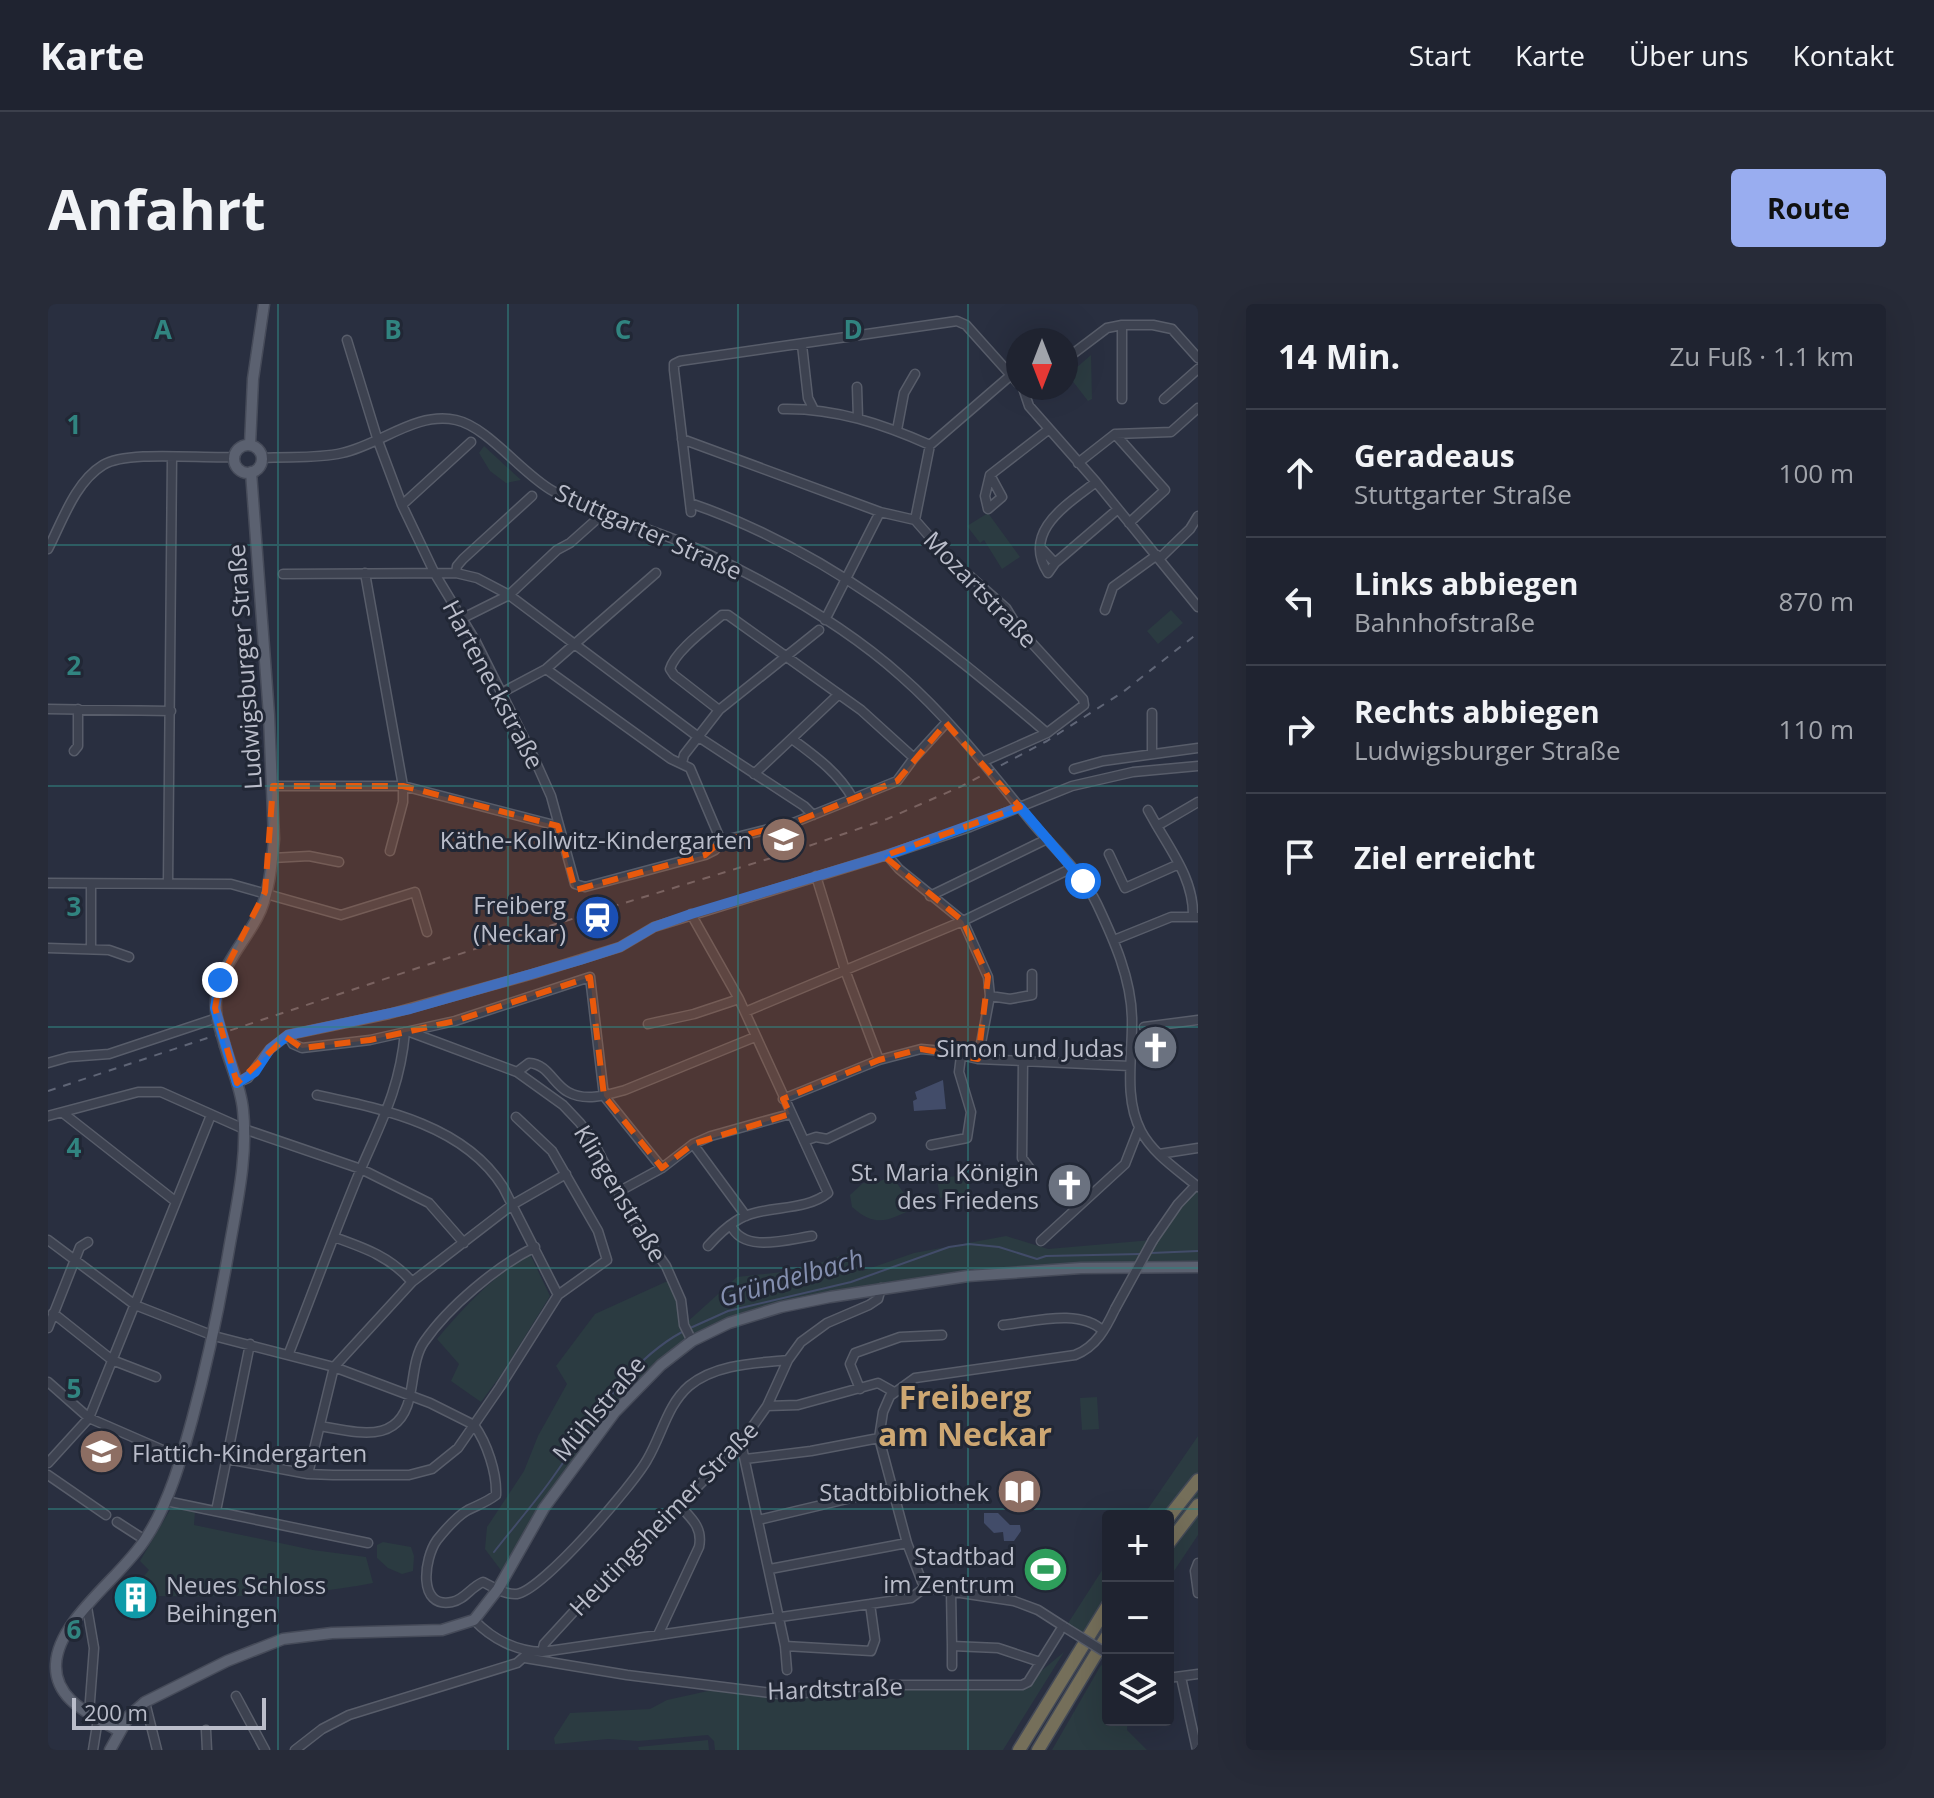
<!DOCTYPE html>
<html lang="de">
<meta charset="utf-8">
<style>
body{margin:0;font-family:"Open Sans",sans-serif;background:#272b38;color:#f1f3f6}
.controls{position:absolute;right:24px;bottom:24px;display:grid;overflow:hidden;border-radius:8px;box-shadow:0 8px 32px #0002}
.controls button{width:72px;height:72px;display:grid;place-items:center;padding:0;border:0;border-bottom:2px solid #3c404c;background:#1f2330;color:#f1f3f6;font:40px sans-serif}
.compass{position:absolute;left:958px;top:24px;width:72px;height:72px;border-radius:50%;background:#1f2330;box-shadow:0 8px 32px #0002;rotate:180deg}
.scale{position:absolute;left:24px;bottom:20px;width:194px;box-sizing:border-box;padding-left:8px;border:4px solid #babdca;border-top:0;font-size:22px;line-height:28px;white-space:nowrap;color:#babdca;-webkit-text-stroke:6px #212735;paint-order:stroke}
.stop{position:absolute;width:24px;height:24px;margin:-18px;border:6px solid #1a73e8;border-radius:50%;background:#fff}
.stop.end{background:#1a73e8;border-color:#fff;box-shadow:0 2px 8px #0008}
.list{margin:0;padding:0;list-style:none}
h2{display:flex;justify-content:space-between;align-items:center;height:104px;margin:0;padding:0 32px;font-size:34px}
h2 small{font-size:26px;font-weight:400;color:#a1a4ab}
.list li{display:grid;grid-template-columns:52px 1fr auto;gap:24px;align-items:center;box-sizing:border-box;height:128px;padding:0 32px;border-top:2px solid #3c404c}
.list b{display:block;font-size:30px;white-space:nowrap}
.list p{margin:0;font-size:26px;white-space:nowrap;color:#a1a4ab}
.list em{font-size:26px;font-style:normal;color:#a1a4ab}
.icon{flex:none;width:44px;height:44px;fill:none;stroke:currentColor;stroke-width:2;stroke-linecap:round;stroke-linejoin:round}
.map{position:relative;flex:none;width:1150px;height:1446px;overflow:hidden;border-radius:8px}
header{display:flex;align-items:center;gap:48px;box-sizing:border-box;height:112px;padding:0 40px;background:#1f2330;border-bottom:2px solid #3c404c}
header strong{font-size:38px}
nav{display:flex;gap:44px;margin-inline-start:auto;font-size:28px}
.intro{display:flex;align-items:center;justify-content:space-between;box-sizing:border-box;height:192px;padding:0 48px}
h1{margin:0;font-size:56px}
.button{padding:20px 36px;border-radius:8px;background:#99adf0;color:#111;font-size:28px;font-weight:700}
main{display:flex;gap:48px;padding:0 48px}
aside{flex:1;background:#1f2330;border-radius:8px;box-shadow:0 8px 32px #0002}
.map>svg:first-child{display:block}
.green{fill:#2b3b41}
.water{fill:#424c69}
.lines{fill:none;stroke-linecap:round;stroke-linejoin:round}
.stream{stroke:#424c69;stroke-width:2}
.minor-casing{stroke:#585d6a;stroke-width:11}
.major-casing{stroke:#464b59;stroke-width:13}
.highway-casing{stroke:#444a57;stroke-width:15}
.minor{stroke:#3d4250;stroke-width:8}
.major{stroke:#5b6170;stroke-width:10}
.highway{stroke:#756f5a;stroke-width:12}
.rail{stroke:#5f6576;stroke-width:2;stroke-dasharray:8 8;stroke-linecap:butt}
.minor-bridge-casing{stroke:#585d6a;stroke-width:11;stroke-linecap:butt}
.major-bridge-casing{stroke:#464b59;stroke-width:13;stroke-linecap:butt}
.minor-bridge{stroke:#3d4250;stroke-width:8}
.major-bridge{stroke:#5b6170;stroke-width:10}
.route{stroke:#1a73e8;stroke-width:10}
.marked{fill:#e8590c;fill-opacity:0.2;stroke:#e8590c;stroke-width:6;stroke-dasharray:16 10;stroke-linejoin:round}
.grid{fill:none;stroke:#318480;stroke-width:2;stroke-opacity:0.55}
.labels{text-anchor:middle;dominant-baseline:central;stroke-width:6;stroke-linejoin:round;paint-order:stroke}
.street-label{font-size:24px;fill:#babdca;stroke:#212735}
.poi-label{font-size:24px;fill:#babdca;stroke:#212735;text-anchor:end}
.water-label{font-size:26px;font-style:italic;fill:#848faf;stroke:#212735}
.district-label{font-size:32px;font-weight:bold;fill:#cda772;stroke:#212735}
.grid-label{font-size:26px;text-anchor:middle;font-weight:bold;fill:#318480;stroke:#212735;stroke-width:6;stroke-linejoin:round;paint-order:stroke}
</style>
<header>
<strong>Karte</strong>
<nav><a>Start</a><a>Karte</a><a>Über uns</a><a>Kontakt</a></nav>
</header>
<div class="intro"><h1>Anfahrt</h1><a class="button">Route</a></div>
<main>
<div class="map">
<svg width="1150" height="1446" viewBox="0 0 1150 1446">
<rect width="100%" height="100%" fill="#292f40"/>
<path class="green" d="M1043 51 1044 95 1040 97 1020 71Z
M436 142 473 176 458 179 442 167 431 149Z
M940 209 972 253 954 265 936 236 932 239 919 222Z
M1123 306 1135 319 1110 340 1099 327Z
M920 870 923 889 892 894 889 875Z
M844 872 866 904C840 917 828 924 804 903L802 891 815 879 825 880Z
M1150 881V962L1107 957 782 993 667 1025 591 1081 455 1269 437 1245 439 1223 476 1167 490 1132 519 1080 508 1062 547 1010 624 975 637 1020 689 973 752 966 806 947 814 967 866 949 958 932 1000 945 1104 936Z
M482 950 502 992 453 1071 433 1098 403 1077 411 1060 389 1035C416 1003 446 971 482 950Z
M1049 1093 1051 1125 1034 1126 1032 1094Z
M1150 1132V1231L1120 1276V1212H1095Z
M131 1204 147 1207 146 1221 265 1246 318 1253 325 1279C253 1293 179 1293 106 1292L93 1276 101 1266 92 1257 122 1206Z
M335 1238 363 1243 366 1252 365 1267 354 1270 340 1264 329 1254V1241Z
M1060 1257V1350L1017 1324Z
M1016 1348 955 1446H667L666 1437 660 1431 590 1437 560 1435 507 1440 506 1434 522 1409 602 1405 619 1396 678 1383 712 1388 980 1378Z
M1053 1361 1060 1365V1416H1080L1079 1426 1099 1446H1004Z
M660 1436 661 1446H591L590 1443Z"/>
<path class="water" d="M895 776 898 805 866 807 865 797 869 795 867 788Z
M936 1209H950L962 1221H972L973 1227 966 1237H956L955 1228 946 1229 936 1219Z"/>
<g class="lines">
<path class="stream" d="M1103 949 1150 947
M640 1025 680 1007 803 978 901 943 921 940 951 943 989 955 998 952 1093 950
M446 1248C464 1225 483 1203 500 1180 539 1127 574 1061 634 1028"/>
<defs>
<path id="minor" d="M1074 21V95
M299 36 330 137 354 201 387 270 427 336 486 454 503 492 527 580 537 583 657 551 667 546 673 537
M754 41 760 94 765 104
M1018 55 1059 24 1074 21H1105L1124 25 1150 54
M809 83 810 114
M975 84 981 102 1048 178 1150 303
M1116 95 1150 65
M735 105C787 104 835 120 882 141
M849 126 856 89 867 70
M1067 130 1117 186 1081 219
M634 135 832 208 867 216 909 264 923 273 958 304 971 325 1035 395 1036 401 999 429 934 458
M214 154C241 152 268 155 294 149 332 141 368 107 408 116 440 123 474 170 505 187 551 213 606 224 654 247 723 280 795 320 853 372 901 414 942 467 982 516 1005 544 1033 567 1049 600 1066 636 1083 674 1084 714 1085 751 1075 793 1093 827 1105 850 1130 866 1150 883
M1030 159 1067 130 1123 128 1150 104
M942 171 954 193 940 205 937 192 942 171 1000 126
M642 199C778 245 891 337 999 429
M354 201 423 138
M643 208 626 66V60L632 57 909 17 918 21 970 79
M867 216 882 141 962 72
M992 243 1007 259 1000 269C973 227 1020 200 1048 178
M0 245C14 218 27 178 55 161 80 146 154 155 186 153
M1112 254 1142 225 1150 212
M1007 259 1070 205
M317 269 355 482V498L342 547
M408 269 409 262 415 255 484 192
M235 270 408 269 429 274 461 291 649 432 756 502 765 511
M1057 306 1065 283 1109 251
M415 314 461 291 509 246 522 239 549 215
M777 316 832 208
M498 365 623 455 642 464 673 537
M455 388 498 365 608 269
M0 405 123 407
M671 406 626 371 622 365C627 347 659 324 674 311H680L813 406 866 454
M1104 409V450
M744 435C767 452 791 469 805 495
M26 447 30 442V405
M634 459 636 451 671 406 771 326
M1026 465 1055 457 1150 444
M706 470 791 390
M225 482H355L510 522
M1100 506 1109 522
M673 537 745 519 849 477 866 454 898 419
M1061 550 1077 584 1131 560
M839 551 851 565 915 617 940 673 942 692 930 755
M224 554 261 552 291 558
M768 572 797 666 831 756
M0 579 183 580 293 611 367 588 379 628
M120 579 124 154
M43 580V645
M882 592 999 535
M643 610 691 695 780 889C756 909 712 900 688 917 677 924 669 932 660 942
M1145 613C1146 578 1126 551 1109 522L1150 498
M1066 636 1123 613H1149
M0 644 61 646 81 653
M942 692 962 695 984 691V670
M697 708 915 617 1024 564
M600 720 646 710 691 695
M1096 723 1150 716
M362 728 469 768 515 801 532 819 544 835 585 915 618 962 633 996 636 1021 644 1037
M240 731 245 740 254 744 322 736 407 717 542 673 556 792 614 864
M975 756 974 854 983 866
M0 759 21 753 61 750 169 714
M469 768 481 759C500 760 505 780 520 788 538 798 559 791 577 786L707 733
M189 779 200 774 222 745 240 731 341 710 485 670 572 643 606 623 839 551 922 523 1024 482 1085 468 1150 462
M269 791C335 805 416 821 455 883L510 991
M735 795 831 756 873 745 895 747 930 755 1082 762
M15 809 127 897
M0 812 90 788H113L196 825 313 865 381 899 416 939
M756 837 768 833 779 835 823 814
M645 840 698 912
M883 841 919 834 923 808 911 768 913 752
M1111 850 1150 844
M570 888 614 864 645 840 663 832 742 810
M683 921C695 950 741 935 764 932
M286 933C317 944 343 953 364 978
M0 936 87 1001 166 1032 286 1063 382 1099 426 1121
M1105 936 1130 900 1148 881
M993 937 1077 860 1091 824
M5 1009 64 1056 108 1073
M955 1021C985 1018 1032 1004 1055 1027
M0 1024 32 943 40 938
M241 1049C265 988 287 927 312 867 334 816 352 784 357 728
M0 1078 41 1114 133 1154
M812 1085 802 1060 807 1049 852 1033 894 1031
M719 1102 750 1101 830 1079 846 1088
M426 1121C439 1139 449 1169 448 1191 439 1198 430 1201 420 1206 409 1212 397 1226 389 1236 376 1254 369 1305 404 1298 416 1296 423 1283 435 1278 445 1283 457 1291 469 1290 495 1286 585 1181 599 1156 614 1131 619 1101 641 1082 667 1060 708 1059 740 1056
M272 1122C312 1129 355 1142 363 1086 366 1070 367 1051 376 1038 400 1003 449 962 487 943
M693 1139 737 1342 823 1347 827 1336 822 1300
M179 1155 260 1170 285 1171H361L384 1165 410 1144 452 1083 510 991 559 956 550 927 504 847 468 813
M697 1155 763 1147 831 1134
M0 1159 41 1114 163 811
M260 1170 286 1063 364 978 464 901 518 870
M0 1171 58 1211
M118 1197 320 1239
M168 1207 202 1040
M710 1216 845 1184
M69 1218 97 1236
M1150 1259 1147 1267 1150 1289
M722 1265 859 1239
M903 1287 904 1342 950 1344 992 1358
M39 1303 46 1344 41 1410
M426 1316C444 1335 468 1347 494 1348L863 1294 879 1282
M1018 1324 990 1306 966 1297 886 1285 874 1278 859 1239 831 1134 835 1108 842 1092 867 1074 1027 1051C1048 1043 1058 1024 1067 1005
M610 1331 651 1243C655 1224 644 1215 632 1202
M737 1342 739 1366
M904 1342V1362
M494 1348 496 1340 530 1303 693 1139 719 1102 740 1056 753 1038 779 1019 821 1001 830 995 833 984
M477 1354 579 1371 739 1391 828 1381H974L980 1378 1015 1322
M1133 1373 1149 1446
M1120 1374 1150 1370
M188 1392 217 1446
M97 1398 109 1446
M158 1426 159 1446
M45 1446 50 1415
M247 1446 274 1425 301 1411 469 1359 477 1352"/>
<path id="major" d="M202 141 205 75 216 0
M186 155a14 14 0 1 1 28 0a14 14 0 1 1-28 0Z
M169 714C161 674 192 646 209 614 221 592 224 559 226 535L221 411 203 168
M71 1427C45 1411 6 1397 8 1360 10 1315 75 1272 98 1234 121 1199 133 1156 144 1116 160 1057 171 1004 181 945 189 899 200 852 195 806 193 784 183 763 177 742
M62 1446 81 1412 97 1398 179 1357 235 1335 284 1329 394 1326 426 1316 450 1285 496 1204 567 1108 613 1061 644 1037 681 1019 733 1003 782 993 920 972 1033 964 1150 963"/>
<path id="highway" d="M1120 1214 1150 1176
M1120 1240 1150 1201
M971 1446 1060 1301
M990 1446 1060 1330"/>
</defs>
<use href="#minor" class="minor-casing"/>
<use href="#major" class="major-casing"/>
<use href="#highway" class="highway-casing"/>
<use href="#minor" class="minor"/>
<use href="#major" class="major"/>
<use href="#highway" class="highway"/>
<path class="rail" d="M0 787 436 642 746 547 839 515 914 482 999 437 1075 388 1150 329"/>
<defs>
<path id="minor-bridge" d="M1067 1005 1105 936
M1018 1324 1060 1350"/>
<path id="major-bridge" d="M169 714 177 742"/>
</defs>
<use href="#minor-bridge" class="minor-bridge-casing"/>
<use href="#major-bridge" class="major-bridge-casing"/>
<use href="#minor-bridge" class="minor-bridge"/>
<use href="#major-bridge" class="major-bridge"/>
</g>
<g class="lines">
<path class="route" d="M172 676 167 704 189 779 207 768 222 745 240 731 362 705 532 656 572 643 606 623 643 610 839 551 972 503 1035 577"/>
</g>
<path class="marked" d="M898 419 972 503 836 552 915 617 940 673 930 755 873 745 831 756 735 795 742 810 645 840 614 864 556 792 542 673 407 717 322 736 254 744 238 733 189 779 167 704 172 676 217 588 225 482H355L510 522 527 586 657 551 673 537 745 519 849 477Z"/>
<path class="grid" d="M230 0V1446M460 0V1446M690 0V1446M920 0V1446M0 241H1150M0 482H1150M0 723H1150M0 964H1150M0 1205H1150"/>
<defs>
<symbol id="school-disc" viewBox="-11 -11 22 22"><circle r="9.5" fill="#8d6e63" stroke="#212735"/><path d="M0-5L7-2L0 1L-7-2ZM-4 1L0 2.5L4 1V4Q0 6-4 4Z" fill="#fff"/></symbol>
<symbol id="station-disc" viewBox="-11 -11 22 22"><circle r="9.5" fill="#1a4fb4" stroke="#212735"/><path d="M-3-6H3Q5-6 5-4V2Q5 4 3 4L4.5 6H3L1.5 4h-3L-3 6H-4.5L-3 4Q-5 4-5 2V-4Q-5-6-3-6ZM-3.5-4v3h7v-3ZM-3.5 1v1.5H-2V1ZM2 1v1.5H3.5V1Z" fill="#fff"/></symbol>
<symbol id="church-disc" viewBox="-11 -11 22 22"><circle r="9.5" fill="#6b7280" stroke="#212735"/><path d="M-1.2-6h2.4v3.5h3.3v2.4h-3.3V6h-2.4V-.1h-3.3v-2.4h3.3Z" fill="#fff"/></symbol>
<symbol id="library-disc" viewBox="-11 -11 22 22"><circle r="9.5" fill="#8d6e63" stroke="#212735"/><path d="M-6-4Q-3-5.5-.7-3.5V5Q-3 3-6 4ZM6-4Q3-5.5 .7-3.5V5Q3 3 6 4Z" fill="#fff"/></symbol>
<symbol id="stadium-disc" viewBox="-11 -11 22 22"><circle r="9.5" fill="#2e9e5b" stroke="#212735"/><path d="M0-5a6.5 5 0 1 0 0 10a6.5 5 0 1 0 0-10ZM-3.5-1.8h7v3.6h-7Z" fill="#fff"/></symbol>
<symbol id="building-disc" viewBox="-11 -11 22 22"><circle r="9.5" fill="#0f9aa8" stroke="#212735"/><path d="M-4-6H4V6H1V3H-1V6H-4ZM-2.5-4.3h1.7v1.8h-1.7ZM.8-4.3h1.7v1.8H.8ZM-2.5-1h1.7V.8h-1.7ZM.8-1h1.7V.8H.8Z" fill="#fff"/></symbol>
</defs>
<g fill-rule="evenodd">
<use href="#school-disc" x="710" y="510" width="51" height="51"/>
<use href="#station-disc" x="524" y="588" width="51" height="51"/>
<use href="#church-disc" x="1082" y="718" width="51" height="51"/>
<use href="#church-disc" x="996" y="856" width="51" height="51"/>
<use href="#school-disc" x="28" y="1122" width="51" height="51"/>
<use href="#library-disc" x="946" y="1162" width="51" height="51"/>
<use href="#stadium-disc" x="972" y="1240" width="51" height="51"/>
<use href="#building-disc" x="62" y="1268" width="51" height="51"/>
</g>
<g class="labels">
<g class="street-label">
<text transform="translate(601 227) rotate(24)">Stuttgarter Straße</text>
<text transform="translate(933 285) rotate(46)">Mozartstraße</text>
<text transform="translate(196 363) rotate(-94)">Ludwigsburger Straße</text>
<text transform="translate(446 380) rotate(62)">Harteneckstraße</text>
<text transform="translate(573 889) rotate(59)">Klingenstraße</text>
<text transform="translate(550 1104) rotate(-50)">Mühlstraße</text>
<text transform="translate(615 1214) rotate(-46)">Heutingsheimer Straße</text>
<text transform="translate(787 1384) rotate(-2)">Hardtstraße</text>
</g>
<g class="poi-label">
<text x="704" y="535">Käthe-Kollwitz-Kindergarten</text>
<text x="518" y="600">Freiberg<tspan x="518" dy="28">(Neckar)</tspan></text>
<text x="1076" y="743">Simon und Judas</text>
<text x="991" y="867">St. Maria Königin<tspan x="991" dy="28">des Friedens</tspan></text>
<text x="84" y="1148" text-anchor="start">Flattich-Kindergarten</text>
<text x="941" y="1187">Stadtbibliothek</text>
<text x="967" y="1251">Stadtbad<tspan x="967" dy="28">im Zentrum</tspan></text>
<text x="118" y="1280" text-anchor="start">Neues Schloss<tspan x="118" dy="28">Beihingen</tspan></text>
</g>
<g class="water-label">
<text transform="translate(743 973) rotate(-16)">Gründelbach</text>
</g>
<g class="district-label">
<text x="917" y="1092">Freiberg<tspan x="917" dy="37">am Neckar</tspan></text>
</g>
</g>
<g class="grid-label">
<text x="115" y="35">A</text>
<text x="345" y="35">B</text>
<text x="575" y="35">C</text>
<text x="805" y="35">D</text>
<text x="26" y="130">1</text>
<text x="26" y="371">2</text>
<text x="26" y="612">3</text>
<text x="26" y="853">4</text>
<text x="26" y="1094">5</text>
<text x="26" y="1335">6</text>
</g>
</svg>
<div class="controls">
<button>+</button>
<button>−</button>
<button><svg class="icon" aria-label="layers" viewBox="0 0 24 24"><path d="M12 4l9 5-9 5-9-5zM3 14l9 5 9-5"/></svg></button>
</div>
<svg class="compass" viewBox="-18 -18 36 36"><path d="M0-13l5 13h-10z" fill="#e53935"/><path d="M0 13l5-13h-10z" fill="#a1a4ab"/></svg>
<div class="scale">200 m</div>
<div class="stop" style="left:1035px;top:577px"></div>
<div class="stop end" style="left:172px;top:676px"></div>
</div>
<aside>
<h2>14 Min.<small>Zu Fuß · 1.1 km</small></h2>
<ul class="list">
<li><svg class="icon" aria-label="ahead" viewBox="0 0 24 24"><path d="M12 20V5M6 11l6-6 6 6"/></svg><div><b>Geradeaus</b><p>Stuttgarter Straße</p></div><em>100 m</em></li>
<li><svg class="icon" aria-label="left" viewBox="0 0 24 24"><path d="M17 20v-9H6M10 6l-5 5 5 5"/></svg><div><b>Links abbiegen</b><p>Bahnhofstraße</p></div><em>870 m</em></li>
<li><svg class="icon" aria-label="right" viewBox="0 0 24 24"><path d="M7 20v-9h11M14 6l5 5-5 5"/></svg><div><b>Rechts abbiegen</b><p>Ludwigsburger Straße</p></div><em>110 m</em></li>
<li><svg class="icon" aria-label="arrive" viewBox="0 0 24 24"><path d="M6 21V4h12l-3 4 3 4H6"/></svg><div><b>Ziel erreicht</b></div></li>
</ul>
</aside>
</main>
